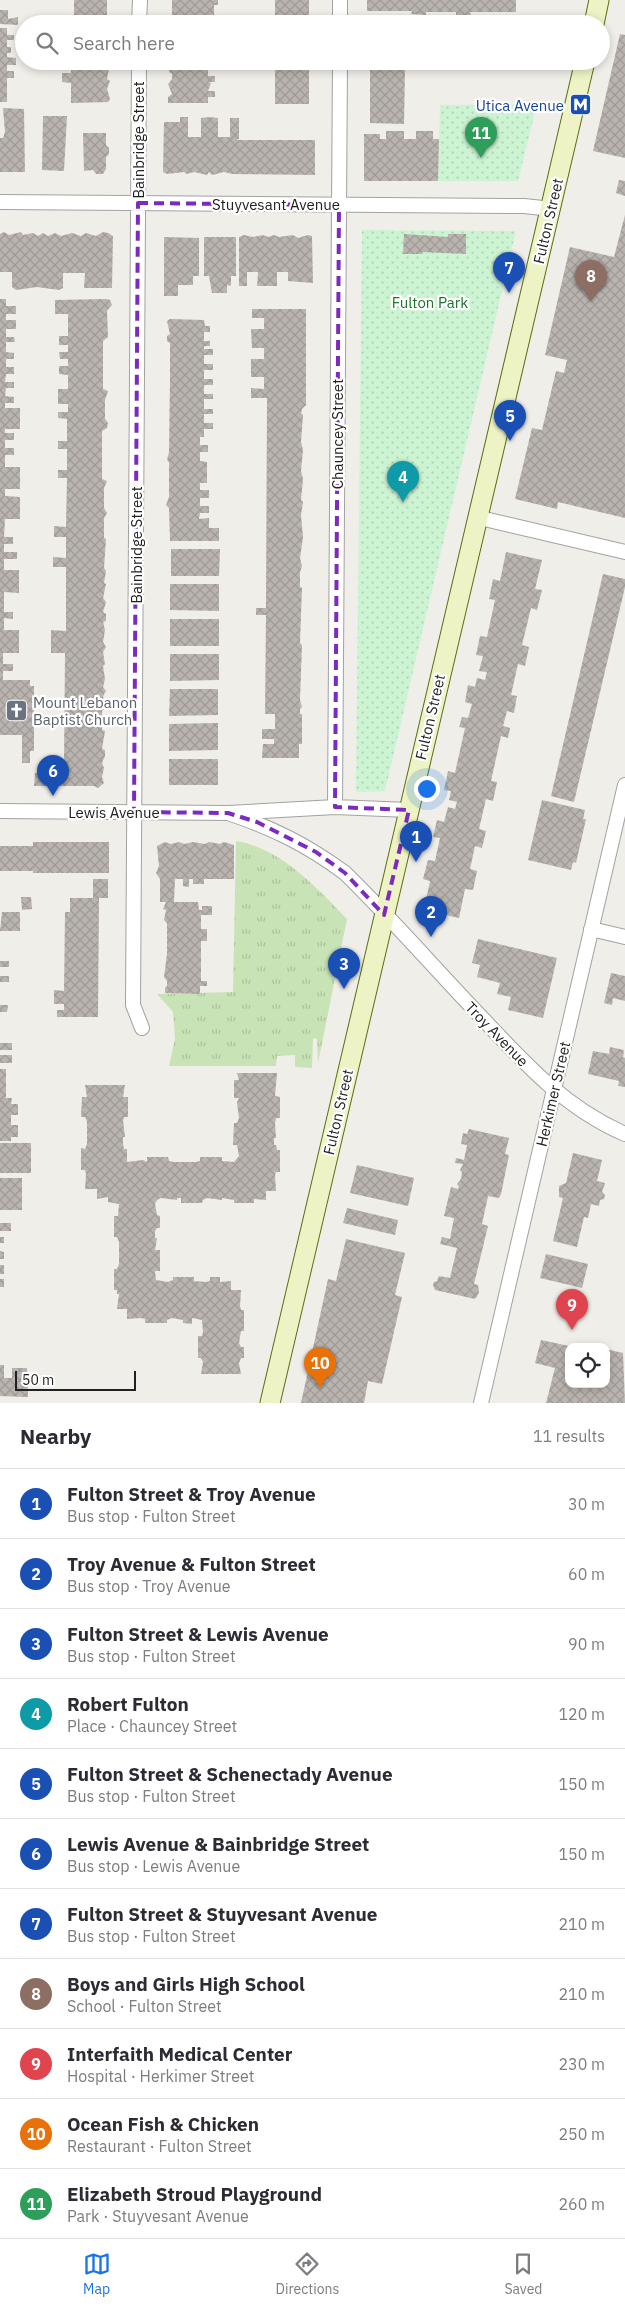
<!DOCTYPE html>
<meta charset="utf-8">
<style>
body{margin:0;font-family:"IBM Plex Sans",sans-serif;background:#f2f2f3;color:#2b2b33}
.controls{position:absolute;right:15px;bottom:15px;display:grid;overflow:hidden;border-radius:10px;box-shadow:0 2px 8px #0003}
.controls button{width:45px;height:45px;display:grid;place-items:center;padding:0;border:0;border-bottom:1px solid #e1e1e2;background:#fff;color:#2b2b33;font:25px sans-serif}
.scale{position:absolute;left:15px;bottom:12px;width:121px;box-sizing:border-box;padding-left:5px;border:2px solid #212121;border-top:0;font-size:14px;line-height:18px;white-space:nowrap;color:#212121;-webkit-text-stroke:4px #fff;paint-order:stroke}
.you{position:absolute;left:426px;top:788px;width:18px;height:18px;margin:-12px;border:4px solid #fff;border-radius:50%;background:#1a73e8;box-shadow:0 0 0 8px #1a73e833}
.badge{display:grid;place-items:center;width:32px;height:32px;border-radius:50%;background:#1a73e8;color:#fff;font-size:16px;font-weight:700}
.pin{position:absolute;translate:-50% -41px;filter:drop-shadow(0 1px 2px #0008)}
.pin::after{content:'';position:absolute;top:26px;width:18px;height:15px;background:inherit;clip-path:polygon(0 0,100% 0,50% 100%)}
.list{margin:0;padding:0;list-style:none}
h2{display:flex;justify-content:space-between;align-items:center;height:65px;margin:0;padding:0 20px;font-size:21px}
h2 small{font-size:16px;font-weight:400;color:#7c7c81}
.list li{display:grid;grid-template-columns:32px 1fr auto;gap:15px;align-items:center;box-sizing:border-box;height:70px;padding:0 20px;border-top:1px solid #e1e1e2}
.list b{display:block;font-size:19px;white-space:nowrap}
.list p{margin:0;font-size:16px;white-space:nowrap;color:#7c7c81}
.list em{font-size:16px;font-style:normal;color:#7c7c81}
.icon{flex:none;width:28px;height:28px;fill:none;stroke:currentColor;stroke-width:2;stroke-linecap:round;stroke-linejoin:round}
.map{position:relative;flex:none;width:625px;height:1403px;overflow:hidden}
.search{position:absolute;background:#fff;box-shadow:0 2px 8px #0003;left:15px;right:15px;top:15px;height:55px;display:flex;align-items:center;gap:12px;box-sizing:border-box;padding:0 18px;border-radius:28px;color:#7c7c81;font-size:19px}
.sheet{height:835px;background:#fff}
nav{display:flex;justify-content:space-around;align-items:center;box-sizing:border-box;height:70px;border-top:1px solid #e1e1e2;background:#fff;font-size:14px;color:#7c7c81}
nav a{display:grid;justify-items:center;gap:2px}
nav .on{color:#1a73e8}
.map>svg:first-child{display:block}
.grass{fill:url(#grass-tufts)}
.park{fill:url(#park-dots)}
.building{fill:url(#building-cross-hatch)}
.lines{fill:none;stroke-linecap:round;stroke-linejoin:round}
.street-casing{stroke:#a2a2a2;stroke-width:16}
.secondary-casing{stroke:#5c6d13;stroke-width:21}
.street{stroke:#fff;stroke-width:14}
.secondary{stroke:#edf3c4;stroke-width:19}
.marked{fill:none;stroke:#7b2cbf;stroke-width:4;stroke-dasharray:10 6;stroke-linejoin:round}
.labels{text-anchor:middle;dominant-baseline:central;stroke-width:4.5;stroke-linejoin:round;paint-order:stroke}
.transit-label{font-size:15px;fill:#164399;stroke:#fff;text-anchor:end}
.street-label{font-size:15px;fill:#212121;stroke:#fff}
.park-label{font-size:15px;fill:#1a7429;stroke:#fff}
.worship-label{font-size:15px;fill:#5b616d;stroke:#fff;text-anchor:start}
</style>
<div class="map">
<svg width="625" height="1403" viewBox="0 0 625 1403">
<defs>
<pattern id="grass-tufts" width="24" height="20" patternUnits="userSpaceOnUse" patternTransform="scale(1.25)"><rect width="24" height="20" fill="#c8e3b6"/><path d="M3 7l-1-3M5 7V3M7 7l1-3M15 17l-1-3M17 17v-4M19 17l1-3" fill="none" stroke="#acc29c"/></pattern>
<pattern id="park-dots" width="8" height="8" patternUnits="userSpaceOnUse" patternTransform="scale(1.25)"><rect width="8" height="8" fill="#ccf4d3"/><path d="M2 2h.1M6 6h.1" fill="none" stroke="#afd1b5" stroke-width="1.8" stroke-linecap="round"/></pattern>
<pattern id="building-cross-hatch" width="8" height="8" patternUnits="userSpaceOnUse" patternTransform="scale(1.25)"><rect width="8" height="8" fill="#b9b4af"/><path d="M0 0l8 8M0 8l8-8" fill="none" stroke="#9f9a96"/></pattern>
</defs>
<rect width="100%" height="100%" fill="#f0eee9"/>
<path class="grass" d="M236 841C282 849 316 887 347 919L318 1063 317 1039 313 1038 312 1068 295 1067V1055L277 1056 276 1066H169L175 1039 173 1012 157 994 233 992Z"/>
<path class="park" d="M537 104 518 181H438L440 105Z
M362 230 516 231 385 791 356 792Z"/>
<path class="building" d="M74 0H107V24H74Z
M172 0H218V5H214V17H207V24H172Z
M275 0H309V24H275Z
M367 0H516V12H470L471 15H456V12H426V15L411 14 412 11H367Z
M0 10H8V19L18 17V25L0 24Z
M0 28H7V35H14V40H7V47H11V53H7V57L16 58V65H7V71H14V78H7V102H0Z
M620 34 625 35V158L593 151Z
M71 61H107L109 69 107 79 110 81 107 89 110 99 108 102 71 103V83L62 82V73H71Z
M172 61H215V67H208V76H215V82H208L211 83 208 91H215V97H208V103H168V97L172 94 168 84 172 79V74L169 72Z
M275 61H309V104H275Z
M370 68 405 69 404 124 370 123Z
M3 108 24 109 25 172H0V138H3L5 132Z
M43 116H67L64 171 42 170Z
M180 117H188V137H201V118L210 117 218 118V137H230V118H239V139L236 140H315V175L232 174 224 172 212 175 209 172 207 175 194 172 187 174 184 172 167 174 163 172 164 122H180Z
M386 131H404V139H416V131H433V139H439L438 181H364V134H380V139H386Z
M83 133H106V145L109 148V154L106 157V169L103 174H96L93 170 84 171Z
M619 180 625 181V196L616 193Z
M625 215V518L558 502 557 509 515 499 532 428 542 430 556 371 564 373 567 360 545 355 570 247 614 257Z
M4 232 9 235 21 232 23 235 33 233 38 236 43 233 48 236 55 233 61 236 72 233 81 236 86 233 96 236 103 232 108 233 113 236 112 288H84L85 273H63V288L59 290 37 287 16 290 12 287V272H0V234Z
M404 234 448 237V234H466V254L422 252V254H403Z
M244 235 253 237 263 235 268 237 274 235 279 237 293 235 298 238 308 235 312 236 313 283 288 281V272H277V286H257L258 272H247V286H239V237Z
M164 237 199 238V276H193V285H178V296H164Z
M204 237H236V276H231V286L227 285V293H212L209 276H204Z
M0 299H6V306H16V314H6V320H16V329H6V337H14L15 342H6V352L14 353V359H6V367H14V374H6L5 382H14V388H6L5 396 14 397V403H5V408H20V429H5V433H14V440H5V448H14V455H5V467H20V489H5V496L20 497V519H5L4 537H13V544H4V552H17V559H4V570H19V593L4 592V612H13V619L4 618V630H19V653H3V664H13V671H3V680H30V686H34V751H30V763H22V735H0Z
M107 299 110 300 112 305 107 311 108 337 103 341V389L108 391 105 400V419L108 423 107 428 102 431V479L107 481 104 488V508L107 513 104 518V538L106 539 104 568 106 571 104 583 106 584 103 598 106 602 103 612 106 614V621L103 622 105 630 103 642 106 647 103 652 105 664 103 666 105 679 103 687 106 691 103 696 105 708 102 711V730L105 731 102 749 105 750V756L102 763 104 768 102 777 104 783 98 788 94 786H34L35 773H49V762H64L65 653H51V630L66 631V567H53V557L66 558V537H54V526L66 527 67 478H58V470H67V449H58V441H67V419L58 418V412H68V404H58V389H68V375L59 374V366H68V359H60L59 352H68V345H59V336H68V314H55V300Z
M252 309H306V405L302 409 301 413 303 415 301 442 303 450 301 471 303 479 301 500 303 502 301 515 303 537 300 558 302 566 300 572V587L302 588 300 643 302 645 300 700 302 707 300 709V714H302V744H299V758H262L263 744H274V739H262V729H275V714H265L266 615H256V608H266L267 398H251V388L264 389V377H251V359H264V348H252L251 329H264V318H252Z
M170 319 204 320 205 326H210V332H204V341H210V346H204V349H213V355H204V364H213V370H204V379H213V385H204V394H213V399H204V409H213V414H204V423H213V429H204V437H200V445H208V452H200V461L207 462V483H200V490H209V498H200V506H209V513H200L199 519 209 518V528H219V541H170L169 508 166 505 169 497V462L167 460 169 452 170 379V343L167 341V336L170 334 167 321Z
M171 549H220L219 576H171Z
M506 552 542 560 535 589 542 590 537 610 531 608 522 645 529 647 525 666 518 664 511 695 517 696 514 713 507 711 503 726 510 728 508 738 501 736 491 781 497 782 493 801 486 799 479 829 486 831 482 848 475 846 470 869 477 871 473 890 465 889 459 918 424 910 430 881 423 879 428 860 435 861 440 838 433 837 437 820 444 822 448 807 455 809 457 802 449 800 451 791 444 790 448 771 455 773 465 728 459 727 462 717 468 718 472 704 465 702 468 685 475 687 477 678 485 680 487 672 479 671 483 656 476 655 480 636 487 637 495 600 489 599 493 579 500 581Z
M603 574 625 579V587L574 802 551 796Z
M170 584H219V611L170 610Z
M170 619H219V646H170Z
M170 654H219V680L170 681Z
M170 689H218V715L169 716Z
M218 723V750L169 751V724Z
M169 759H218V785H169Z
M542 800 585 810 583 819H586L576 863 573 862 571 870 528 860Z
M33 842H109V873H33V871H0V846H33Z
M165 842 171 844 179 842 184 844 193 842 205 844 209 842 220 844 224 842 234 845V879H204V884H193V879H189V887L183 886V879H175L174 902H198L199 910H202V906H212V915H201V929H207V941H201V981H207V986H200V994L165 993V988L167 986V981L164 977 167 954V923L164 920 166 910 163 909 166 902H160V879L156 873 159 866 157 846Z
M93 879H108V898H99L98 1017H57V1010H64V1004H54V990L64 991 65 912H70V898H93Z
M21 897H31L32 909 22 910Z
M2 912H20V931H0Z
M478 939 557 958 543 1018 508 1010 511 997 497 994 500 983 477 977 480 965 472 963Z
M0 961H9V967H0Z
M611 973 625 976V1001L613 998 612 1005 604 1003Z
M0 976H9V982H0Z
M0 1005H8L7 1012H0Z
M0 1043H12V1050H0Z
M610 1047 624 1050 623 1057 625 1058V1087L618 1086 619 1081 588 1074 593 1051 609 1054Z
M0 1055H12V1063H0Z
M0 1069H6V1098H12L11 1104H18V1115H11V1125H18V1137H11V1141H0Z
M237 1073H277L275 1096 280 1097V1118H276L275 1123 276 1138H274V1145H276L277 1150H280V1172H276L275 1175 276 1191H266V1200L254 1199V1203H234V1200L222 1198V1200L207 1198 203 1200 202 1203H181V1198H177V1200L161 1198 157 1200 155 1204 157 1215 160 1216V1228H157L155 1231V1238H157L155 1250H160V1271H155L156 1280 168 1282 173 1280V1277H194V1281L206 1282 210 1281V1277H220V1282L231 1281V1290H241L240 1306 241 1310H244V1331H241L239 1343 241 1347H244V1358H241L239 1363 241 1374H201L203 1362 201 1358H198V1336H202L203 1332 202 1320 192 1318V1324L183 1323V1320L172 1318 167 1320V1323H145V1319L141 1318 127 1319V1309H117L119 1294H117V1290H114V1269H117L119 1264V1242L117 1237H114V1216H118L119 1204 108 1202V1197L97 1199V1189H85L86 1174 85 1170H81V1148L85 1149 87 1144V1122L85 1117H81L82 1097H87L85 1085H125L123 1097H128V1117H124L123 1121 125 1137H123V1144L124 1149H127V1162L143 1160 147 1162V1157H168L169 1161 173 1162H196L200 1161V1157H222V1161L234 1162 239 1156 237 1145H233L234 1123H237L239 1118 237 1102 239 1098H234V1080H239Z
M469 1129 509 1138 505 1154 509 1155 501 1194 499 1198 488 1196 482 1224 488 1226 474 1284 478 1285 479 1293 475 1299 435 1290 433 1285 434 1282 437 1281 439 1276 450 1278 457 1248 440 1244 442 1237 450 1239 454 1218 444 1216 451 1187 458 1189 459 1187 457 1184 461 1179 462 1172 460 1170 463 1164 455 1163 456 1158 464 1160 467 1145 461 1144 463 1133 467 1134Z
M0 1143H31V1173H0Z
M573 1153 602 1160 597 1181 605 1183 602 1192 605 1195 604 1199 600 1200 599 1206 591 1204 588 1218 584 1217 577 1247 553 1241 563 1198 559 1197V1186L566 1183Z
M357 1165 414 1178 408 1206 350 1193Z
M0 1178H22V1210H0Z
M347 1208 398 1220 395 1235 343 1223Z
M0 1223H11V1231H0Z
M0 1237H4V1243H0Z
M346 1239 405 1253 395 1295 402 1297 382 1384 368 1381 364 1403H301L328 1279 336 1281Z
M0 1251 4 1252V1259H0Z
M546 1254 588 1264 582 1288 540 1278Z
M0 1265H4V1274H0Z
M0 1279H4V1287H0Z
M541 1340 569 1346V1384H606V1349L623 1353 625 1403H546L555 1368 535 1363Z
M0 1365H4V1378H12V1368H27L28 1397 0 1396Z"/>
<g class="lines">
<defs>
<path id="street" d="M139 24 140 0
M340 24V0
M139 61 133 1005 142 1028
M0 202 524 206 552 209
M476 517 625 552
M335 807 340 61
M0 811 228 813 335 807 409 810
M228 813C273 828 307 845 345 873 393 920 437 971 484 1020 526 1065 567 1109 625 1134
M591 929 625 937
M481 1403 625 785"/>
<path id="secondary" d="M594 24 599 0
M270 1403 585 61"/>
</defs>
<use href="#street" class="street-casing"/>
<use href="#secondary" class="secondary-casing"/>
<use href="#street" class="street"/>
<use href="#secondary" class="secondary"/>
</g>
<path class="marked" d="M138 203 339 205 335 807 409 810 384 915 345 873 316 852 257 822 228 813 134 812Z"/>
<defs>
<symbol id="metro-square" viewBox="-11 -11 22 22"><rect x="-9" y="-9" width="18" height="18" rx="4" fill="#1a4fb4" stroke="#fff"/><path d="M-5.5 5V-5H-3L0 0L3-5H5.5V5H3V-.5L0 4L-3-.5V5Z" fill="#fff"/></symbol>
<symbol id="church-square" viewBox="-11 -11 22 22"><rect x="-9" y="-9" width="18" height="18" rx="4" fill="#6b7280" stroke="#fff"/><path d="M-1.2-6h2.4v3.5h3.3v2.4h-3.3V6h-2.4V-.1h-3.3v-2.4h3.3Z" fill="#fff"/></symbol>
</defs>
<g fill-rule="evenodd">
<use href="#metro-square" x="568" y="92" width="25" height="25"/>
<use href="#church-square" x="4" y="698" width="25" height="25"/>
</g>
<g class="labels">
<g class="transit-label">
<text x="564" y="105">Utica Avenue</text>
</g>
<g class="street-label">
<text transform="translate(138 140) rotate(-90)">Bainbridge Street</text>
<text x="276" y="204">Stuyvesant Avenue</text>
<text transform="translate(548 221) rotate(-77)">Fulton Street</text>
<text transform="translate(337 434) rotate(-90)">Chauncey Street</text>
<text transform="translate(136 545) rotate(-90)">Bainbridge Street</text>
<text transform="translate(430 717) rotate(-77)">Fulton Street</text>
<text x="114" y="812">Lewis Avenue</text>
<text transform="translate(497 1034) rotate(46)">Troy Avenue</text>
<text transform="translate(553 1094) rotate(-77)">Herkimer Street</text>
<text transform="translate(338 1112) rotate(-77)">Fulton Street</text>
</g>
<g class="park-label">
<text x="430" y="302">Fulton Park</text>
</g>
<g class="worship-label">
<text x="33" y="702">Mount Lebanon<tspan x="33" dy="17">Baptist Church</tspan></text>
</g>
</g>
</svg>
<div class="controls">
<button><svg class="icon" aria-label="locate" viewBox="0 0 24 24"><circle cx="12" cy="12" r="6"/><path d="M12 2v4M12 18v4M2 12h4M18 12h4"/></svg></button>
</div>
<div class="scale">50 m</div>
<div class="you"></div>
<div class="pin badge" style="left:416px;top:862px;background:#1a4fb4">1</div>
<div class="pin badge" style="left:431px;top:937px;background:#1a4fb4">2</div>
<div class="pin badge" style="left:344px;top:989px;background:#1a4fb4">3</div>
<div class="pin badge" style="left:403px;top:502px;background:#0f9aa8">4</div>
<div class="pin badge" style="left:510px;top:441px;background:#1a4fb4">5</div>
<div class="pin badge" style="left:53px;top:796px;background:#1a4fb4">6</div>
<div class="pin badge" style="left:509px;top:293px;background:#1a4fb4">7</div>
<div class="pin badge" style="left:591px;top:301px;background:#8d6e63">8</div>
<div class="pin badge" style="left:572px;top:1330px;background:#e0444e">9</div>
<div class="pin badge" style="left:320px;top:1388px;background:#e8710a">10</div>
<div class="pin badge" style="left:481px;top:158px;background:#2e9e5b">11</div>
<div class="search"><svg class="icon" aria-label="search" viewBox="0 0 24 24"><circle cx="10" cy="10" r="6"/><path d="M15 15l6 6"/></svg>Search here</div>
</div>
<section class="sheet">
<h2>Nearby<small>11 results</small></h2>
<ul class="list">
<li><span class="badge" style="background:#1a4fb4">1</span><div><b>Fulton Street &amp; Troy Avenue</b><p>Bus stop · Fulton Street</p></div><em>30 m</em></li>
<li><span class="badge" style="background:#1a4fb4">2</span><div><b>Troy Avenue &amp; Fulton Street</b><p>Bus stop · Troy Avenue</p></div><em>60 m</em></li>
<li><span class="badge" style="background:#1a4fb4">3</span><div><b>Fulton Street &amp; Lewis Avenue</b><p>Bus stop · Fulton Street</p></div><em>90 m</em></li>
<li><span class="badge" style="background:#0f9aa8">4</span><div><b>Robert Fulton</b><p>Place · Chauncey Street</p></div><em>120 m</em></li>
<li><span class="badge" style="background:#1a4fb4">5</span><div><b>Fulton Street &amp; Schenectady Avenue</b><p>Bus stop · Fulton Street</p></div><em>150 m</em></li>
<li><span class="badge" style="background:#1a4fb4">6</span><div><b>Lewis Avenue &amp; Bainbridge Street</b><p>Bus stop · Lewis Avenue</p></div><em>150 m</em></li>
<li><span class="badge" style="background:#1a4fb4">7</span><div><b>Fulton Street &amp; Stuyvesant Avenue</b><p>Bus stop · Fulton Street</p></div><em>210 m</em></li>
<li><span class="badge" style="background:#8d6e63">8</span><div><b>Boys and Girls High School</b><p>School · Fulton Street</p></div><em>210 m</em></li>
<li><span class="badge" style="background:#e0444e">9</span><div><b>Interfaith Medical Center</b><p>Hospital · Herkimer Street</p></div><em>230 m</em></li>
<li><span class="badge" style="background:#e8710a">10</span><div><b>Ocean Fish &amp; Chicken</b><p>Restaurant · Fulton Street</p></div><em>250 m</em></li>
<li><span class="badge" style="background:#2e9e5b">11</span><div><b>Elizabeth Stroud Playground</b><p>Park · Stuyvesant Avenue</p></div><em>260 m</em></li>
</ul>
</section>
<nav>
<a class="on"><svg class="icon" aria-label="map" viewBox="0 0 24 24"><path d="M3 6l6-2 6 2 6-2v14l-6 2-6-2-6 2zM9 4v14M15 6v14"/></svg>Map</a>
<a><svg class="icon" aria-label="directions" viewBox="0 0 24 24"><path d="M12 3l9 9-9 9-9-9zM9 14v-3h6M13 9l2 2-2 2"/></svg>Directions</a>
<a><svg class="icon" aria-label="saved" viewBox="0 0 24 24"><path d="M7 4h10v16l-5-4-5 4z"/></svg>Saved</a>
</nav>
